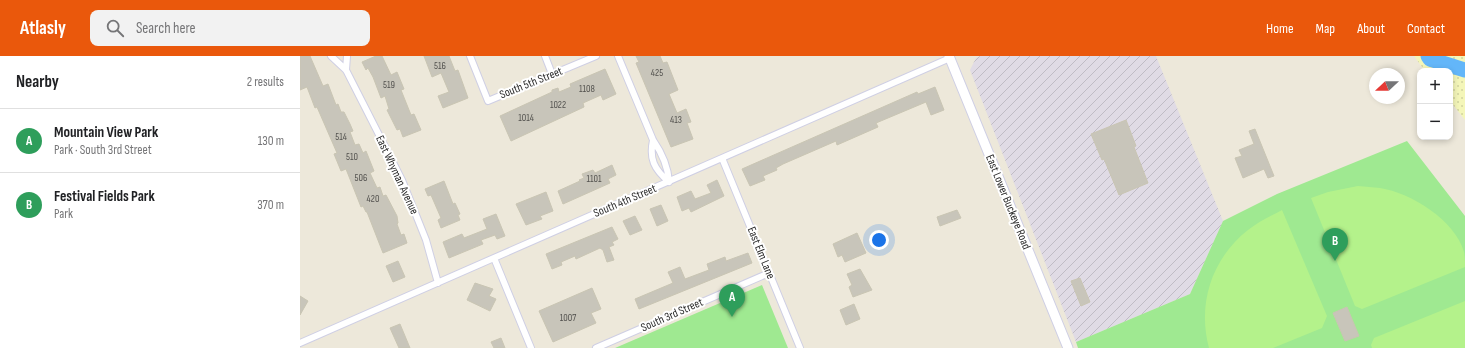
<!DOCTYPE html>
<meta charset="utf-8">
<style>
body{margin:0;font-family:"Sofia Sans Condensed",sans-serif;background:#f2f2f2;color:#202124}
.controls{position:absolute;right:12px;top:12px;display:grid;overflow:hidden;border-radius:8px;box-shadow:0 2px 6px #0003}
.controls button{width:36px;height:36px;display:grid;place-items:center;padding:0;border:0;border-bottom:1px solid #e0e0e0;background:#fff;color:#202124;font:20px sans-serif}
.compass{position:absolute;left:1069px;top:12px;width:36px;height:36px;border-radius:50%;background:#fff;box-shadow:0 2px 6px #0003;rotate:248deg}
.you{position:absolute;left:579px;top:184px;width:14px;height:14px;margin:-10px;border:3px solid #fff;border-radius:50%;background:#1a73e8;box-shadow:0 0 0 6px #1a73e833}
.badge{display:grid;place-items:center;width:26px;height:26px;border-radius:50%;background:#ea580c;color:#fff;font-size:13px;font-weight:700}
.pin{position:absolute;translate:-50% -33px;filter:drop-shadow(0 1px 2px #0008)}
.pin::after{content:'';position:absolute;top:21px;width:14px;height:12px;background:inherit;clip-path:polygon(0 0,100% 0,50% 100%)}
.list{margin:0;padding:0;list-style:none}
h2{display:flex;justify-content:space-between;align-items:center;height:52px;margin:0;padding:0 16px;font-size:17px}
h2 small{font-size:13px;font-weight:400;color:#757577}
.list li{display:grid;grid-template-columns:26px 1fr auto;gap:12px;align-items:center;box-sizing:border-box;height:64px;padding:0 16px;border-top:1px solid #e0e0e0}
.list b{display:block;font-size:15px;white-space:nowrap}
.list p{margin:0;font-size:13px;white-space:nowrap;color:#757577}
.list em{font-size:13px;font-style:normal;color:#757577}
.icon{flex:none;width:22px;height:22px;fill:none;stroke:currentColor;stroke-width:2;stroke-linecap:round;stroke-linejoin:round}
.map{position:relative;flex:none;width:1165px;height:292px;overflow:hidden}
header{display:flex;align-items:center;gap:24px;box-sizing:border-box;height:56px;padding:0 20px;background:#ea580c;color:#fff}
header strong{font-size:19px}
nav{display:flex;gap:22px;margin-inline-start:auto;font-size:14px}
.search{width:280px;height:36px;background:#f2f2f2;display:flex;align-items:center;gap:10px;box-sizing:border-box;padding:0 14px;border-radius:8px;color:#757577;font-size:15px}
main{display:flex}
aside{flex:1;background:#fff}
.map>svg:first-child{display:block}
.industrial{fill:url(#industrial-furrows)}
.sand{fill:url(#sand-dots)}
.park{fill:#9fe991}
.pitch{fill:#b4f28b}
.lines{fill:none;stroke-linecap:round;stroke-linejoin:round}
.river{stroke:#63b6f9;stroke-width:15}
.building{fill:#c8c5ba;stroke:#c9c5b3}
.street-casing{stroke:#cfcfe4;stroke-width:8}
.secondary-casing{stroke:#cfcfe4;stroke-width:11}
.street{stroke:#fff;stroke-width:6}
.secondary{stroke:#fff;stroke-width:9}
.labels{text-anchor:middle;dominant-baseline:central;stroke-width:4;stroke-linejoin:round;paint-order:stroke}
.number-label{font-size:10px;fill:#52514e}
.street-label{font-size:12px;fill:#2a2a2a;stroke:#fff}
</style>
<header>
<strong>Atlasly</strong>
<div class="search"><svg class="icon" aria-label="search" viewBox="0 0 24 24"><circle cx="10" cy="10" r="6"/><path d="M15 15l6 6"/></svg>Search here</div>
<nav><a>Home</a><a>Map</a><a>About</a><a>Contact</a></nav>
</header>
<main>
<aside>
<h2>Nearby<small>2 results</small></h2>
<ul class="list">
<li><span class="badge" style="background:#2e9e5b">A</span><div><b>Mountain View Park</b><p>Park · South 3rd Street</p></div><em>130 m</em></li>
<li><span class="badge" style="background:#2e9e5b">B</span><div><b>Festival Fields Park</b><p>Park</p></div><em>370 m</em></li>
</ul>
</aside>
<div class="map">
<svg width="1165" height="292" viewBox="0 0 1165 292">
<defs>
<pattern id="industrial-furrows" width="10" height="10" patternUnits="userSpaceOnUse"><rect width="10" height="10" fill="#e0dbe5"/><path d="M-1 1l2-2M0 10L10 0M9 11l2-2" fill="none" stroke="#c0bcc5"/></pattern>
<pattern id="sand-dots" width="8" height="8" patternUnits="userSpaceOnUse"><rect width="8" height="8" fill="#f4f6b9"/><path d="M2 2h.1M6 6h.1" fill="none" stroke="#d1d39f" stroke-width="1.8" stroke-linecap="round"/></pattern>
</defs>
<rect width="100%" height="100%" fill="#ede8da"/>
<path class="industrial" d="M680 0H856L923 165 890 238 776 286 670 14 676 2Z"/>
<path class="sand" d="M1114 0H1165V64L1150 45V15H1125Z"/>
<path class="park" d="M1107 85 1165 160V292H778L776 286 890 238 923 165 977 138Z
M462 229 488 292H315Z"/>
<path class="pitch" d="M1058 130C1065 131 1073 131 1080 132 1111 137 1155 164 1164 196 1165 200 1165 206 1165 211L1062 253 1055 250 1011 142 1028 136Z
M982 154 1027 260 1022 272 973 292H909C897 248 912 202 948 174 958 166 971 160 982 154Z
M1165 245V292H1072L1071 289 1074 282Z"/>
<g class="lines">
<path class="river" d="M1128 0 1130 3 1165 14"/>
</g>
<path class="building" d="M0 0H10L23 30 28 28 36 49 38 48 41 56H44L50 68 53 75 50 76 55 89 59 88 63 97 66 95 74 115 70 117 77 132 80 131 83 140 86 139 97 160 98 167 97 168 101 179 104 178 107 187 83 197 67 156H66L63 150 61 151 46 113 41 115 34 98 37 97 17 51 15 52 7 31 0 34Z
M76 0H82L91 19 97 16 104 33 101 34 111 59 114 58 121 74 103 81 100 73 97 74 87 54 89 53 85 40 81 42 73 21 68 12 66 14 62 6Z
M124 0H149L155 15 158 14 168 42 143 52 138 40 149 36 141 17 132 21Z
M336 0H360L363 7 367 6 378 34 369 38 377 57 386 53 391 66 387 67 393 83 371 91 336 7 339 6Z
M305 13 316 38 303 44 301 39 283 47 284 51 211 85 200 60 252 36V34L258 32 259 36 271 31 270 28Z
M635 31 644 54 631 59 626 46 576 67 578 71 537 89 536 85 483 108 476 112 477 114 463 120 465 124 450 130 442 113 617 36 618 38Z
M826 64 836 90 834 91 848 127 819 139 804 103 802 104 791 78Z
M955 73 974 120 968 122 964 113 943 122 935 102 942 100 939 94 954 88 949 75Z
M312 109 316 119 308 123 310 127 263 148 258 135 280 125 279 124 284 122 282 118 293 114 295 117Z
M417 124 424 140 391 156 389 152 382 155 377 141 391 135 395 143 411 137 407 129Z
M144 125 153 148 155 147 160 158 158 159 160 164 141 172 138 164 141 162 131 139 128 140 125 133Z
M246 136 253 155 240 160 242 163 226 169 216 148Z
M361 149 368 165 357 170 350 153Z
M657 154 661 162 640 170 637 161Z
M196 158 205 180 197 183 195 179 181 184 183 188 149 202 143 186 162 178 164 182 187 173 183 163Z
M335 160 342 174 330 179 323 165Z
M312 171 318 183 312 186 314 189 309 191 314 204 307 206 303 194 300 192 276 203 275 200 261 206 262 209 252 213 246 198Z
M557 177 566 197 545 206 542 199 538 201 533 188Z
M448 197 452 207 339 253 335 243 373 227 368 216 380 211 385 223 409 214 407 208 425 201 426 205Z
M98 205 105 221 93 226 86 210Z
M560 213 572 234 553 241 549 231 552 229 547 218Z
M780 222 790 246 781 250 771 225Z
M175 227 193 233 189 240 196 243 190 255 167 244Z
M292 232 301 253 291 257 296 267 253 286 239 255Z
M0 240 8 245 0 259Z
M554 248 560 263 546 269 540 254Z
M1047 251 1059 280 1045 285 1033 257Z
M100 268 110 292H99L90 272Z
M201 282 205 292H194L191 286Z"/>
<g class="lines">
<defs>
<path id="street" d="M31 0 46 14 102 124 126 184 138 227
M170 0 188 45 296 0
M245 0 252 18
M318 0 353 84C362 97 368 110 369 126
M46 14 47 0
M353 84C349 103 354 113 369 126
M422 102 500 292
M194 202 231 292
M0 287 650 2
M296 292 469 217"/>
<path id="secondary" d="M649 0 768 292"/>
</defs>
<use href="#street" class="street-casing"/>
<use href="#secondary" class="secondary-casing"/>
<use href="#street" class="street"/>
<use href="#secondary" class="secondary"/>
</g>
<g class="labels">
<g class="number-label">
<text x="140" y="10">516</text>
<text x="357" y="17">425</text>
<text x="89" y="29">519</text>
<text x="287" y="33">1108</text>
<text x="258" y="49">1022</text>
<text x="226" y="62">1014</text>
<text x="376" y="64">413</text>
<text x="41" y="81">514</text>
<text x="52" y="101">510</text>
<text x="61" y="122">506</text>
<text x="294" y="123">1101</text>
<text x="73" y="143">420</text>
<text x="268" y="262">1007</text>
</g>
<g class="street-label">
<text transform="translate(231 27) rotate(-22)">South 5th Street</text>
<text transform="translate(97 119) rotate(65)">East Whyman Avenue</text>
<text transform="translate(325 145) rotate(-23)">South 4th Street</text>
<text transform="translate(708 146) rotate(68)">East Lower Buckeye Road</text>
<text transform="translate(461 197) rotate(68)">East Elm Lane</text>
<text transform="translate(372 259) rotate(-24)">South 3rd Street</text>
</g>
</g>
</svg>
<div class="controls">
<button>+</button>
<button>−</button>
</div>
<svg class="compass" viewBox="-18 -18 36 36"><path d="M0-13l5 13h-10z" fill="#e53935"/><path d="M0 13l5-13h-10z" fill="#757577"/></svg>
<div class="you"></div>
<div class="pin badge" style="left:432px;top:261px;background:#2e9e5b">A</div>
<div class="pin badge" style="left:1035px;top:205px;background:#2e9e5b">B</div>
</div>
</main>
